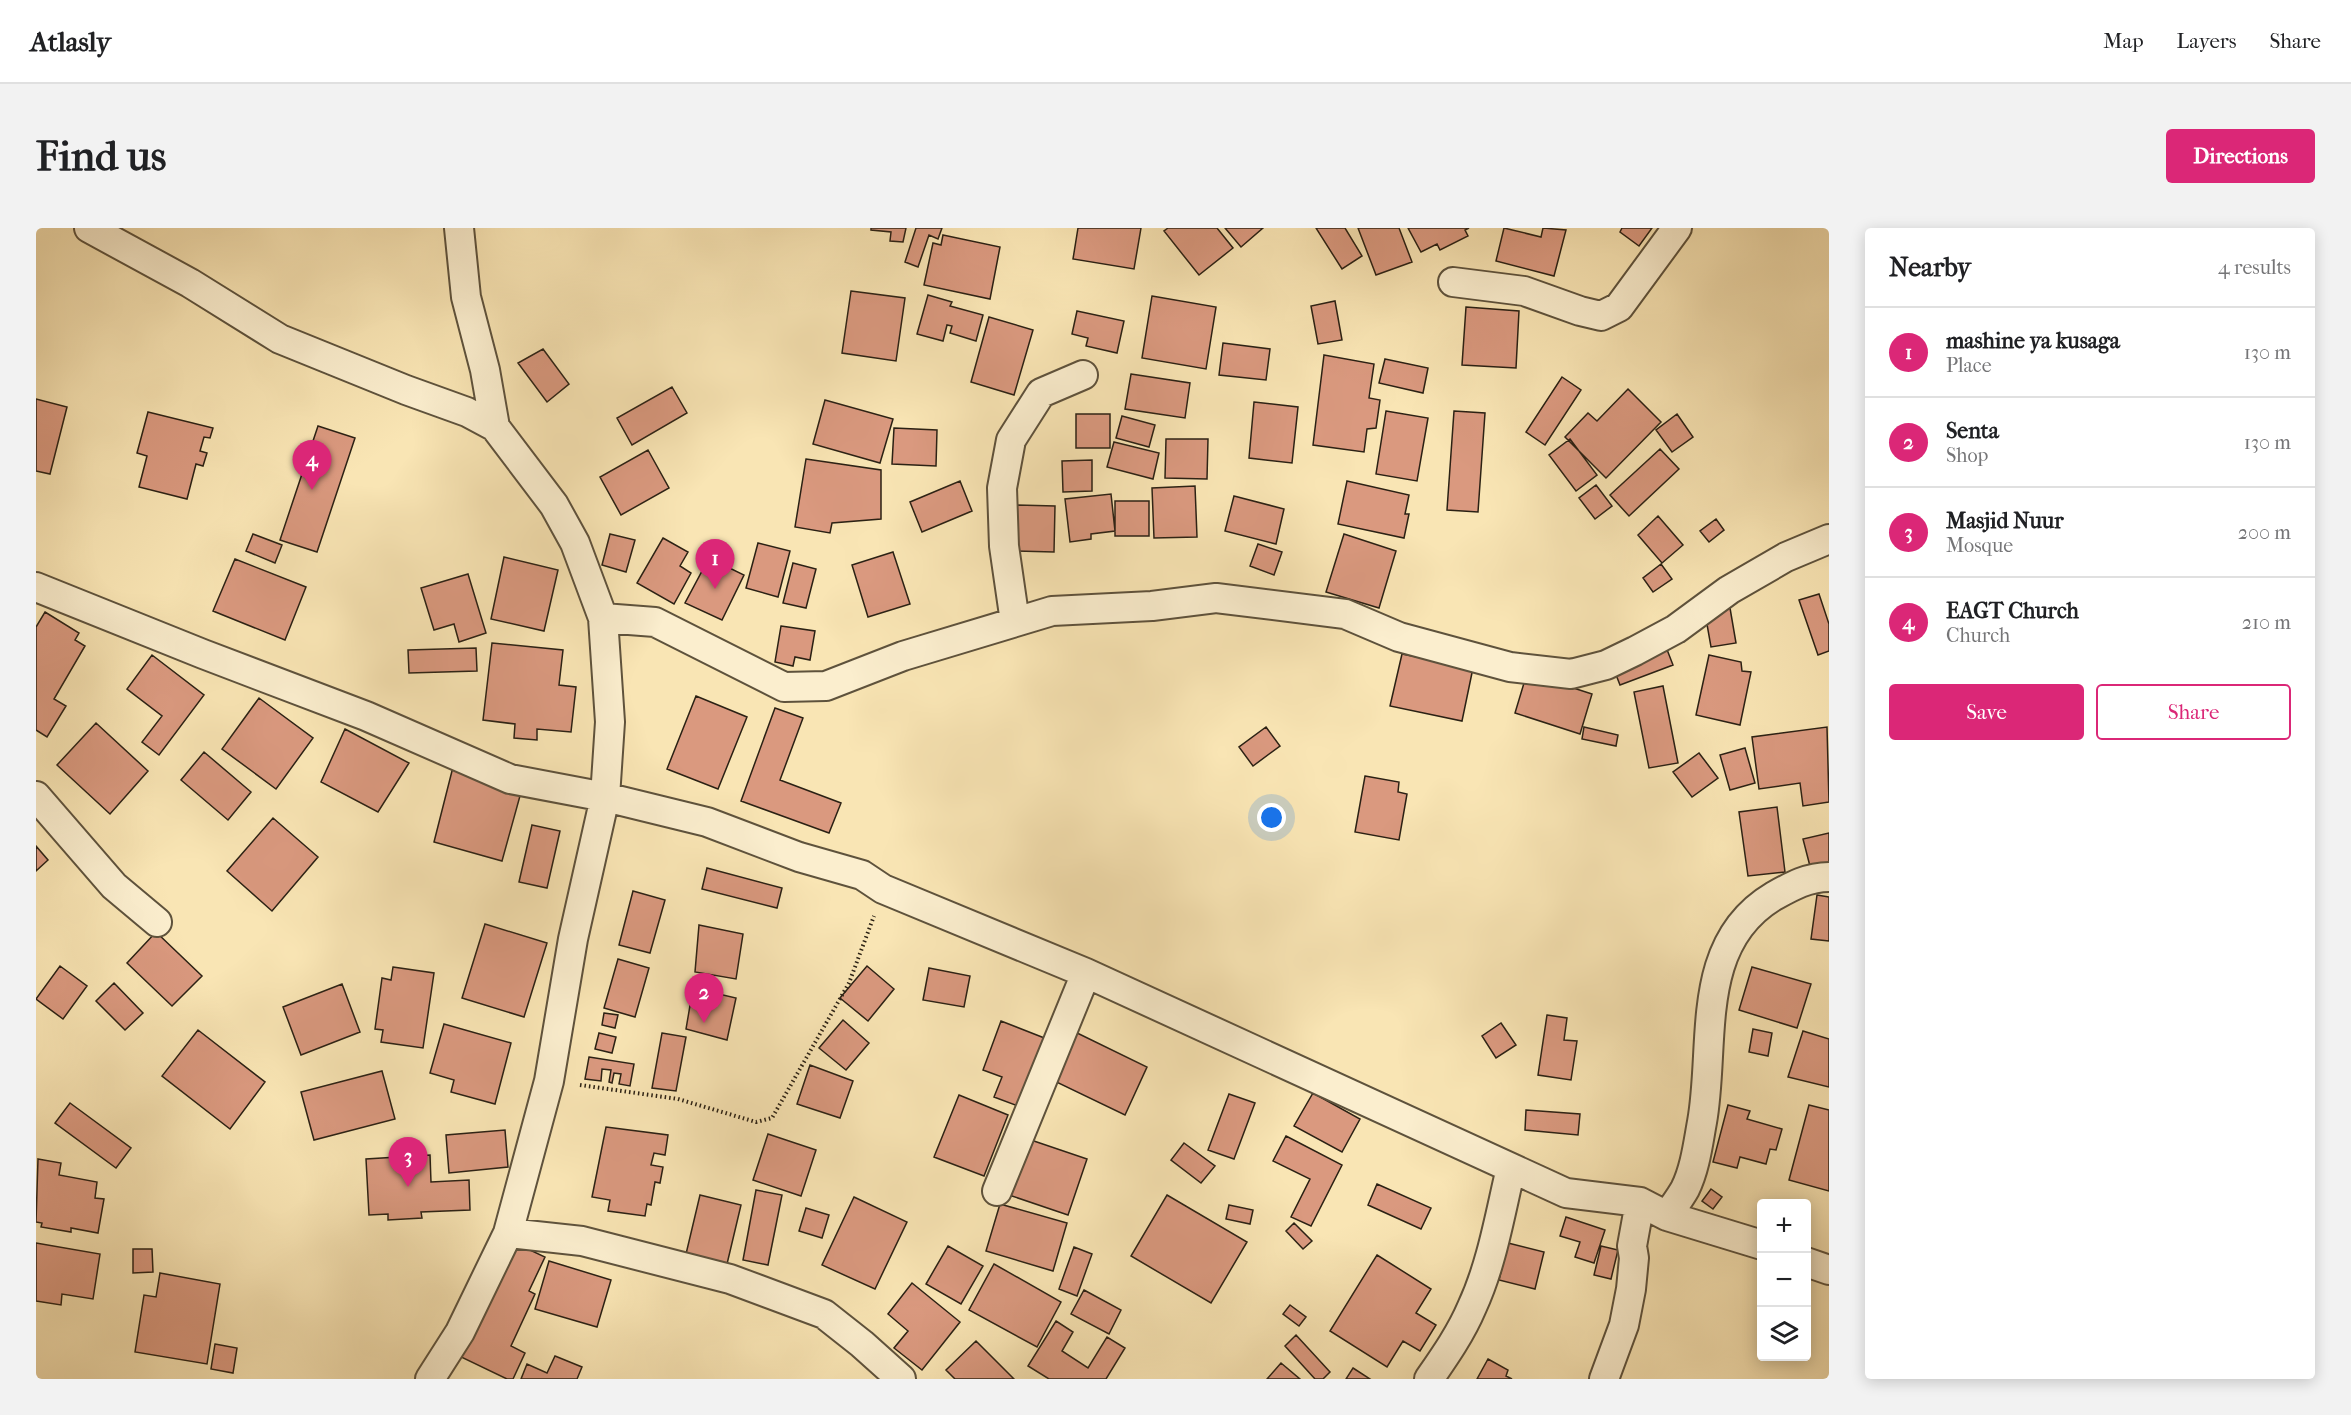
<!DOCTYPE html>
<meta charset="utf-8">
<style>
body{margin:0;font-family:"IM FELL French Canon",serif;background:#f2f2f2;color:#202124}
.controls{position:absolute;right:18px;bottom:18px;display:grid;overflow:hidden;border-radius:6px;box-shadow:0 3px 15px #0003}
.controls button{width:54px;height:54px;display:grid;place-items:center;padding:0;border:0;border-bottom:2px solid #e0e0e0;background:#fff;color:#202124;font:30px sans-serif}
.you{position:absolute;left:1236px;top:590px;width:21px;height:21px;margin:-15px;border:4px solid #fff;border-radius:50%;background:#1a73e8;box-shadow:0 0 0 9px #1a73e833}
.badge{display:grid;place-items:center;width:39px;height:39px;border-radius:50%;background:#db2777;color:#fff;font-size:20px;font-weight:700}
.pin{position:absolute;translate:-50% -50px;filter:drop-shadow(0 2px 3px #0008)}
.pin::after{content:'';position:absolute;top:32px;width:21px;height:18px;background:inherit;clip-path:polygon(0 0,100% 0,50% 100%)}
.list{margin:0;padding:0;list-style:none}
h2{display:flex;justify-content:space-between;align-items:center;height:78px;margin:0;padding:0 24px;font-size:26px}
h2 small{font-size:20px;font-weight:400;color:#757577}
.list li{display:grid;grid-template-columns:39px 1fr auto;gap:18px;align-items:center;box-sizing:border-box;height:90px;padding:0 24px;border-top:2px solid #e0e0e0}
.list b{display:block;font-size:22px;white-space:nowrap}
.list p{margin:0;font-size:20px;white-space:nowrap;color:#757577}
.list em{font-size:20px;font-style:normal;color:#757577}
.actions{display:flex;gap:12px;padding:18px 24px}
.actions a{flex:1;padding:14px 0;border:2px solid #db2777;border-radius:6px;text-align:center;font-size:21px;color:#db2777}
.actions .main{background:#db2777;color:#fff}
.icon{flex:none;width:33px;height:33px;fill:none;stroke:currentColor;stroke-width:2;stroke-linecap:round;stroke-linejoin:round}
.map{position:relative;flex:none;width:1793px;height:1151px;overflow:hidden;border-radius:6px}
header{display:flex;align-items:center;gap:36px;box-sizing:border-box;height:84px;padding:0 30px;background:#fff;border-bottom:2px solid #e0e0e0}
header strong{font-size:28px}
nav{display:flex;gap:33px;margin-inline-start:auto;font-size:21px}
.intro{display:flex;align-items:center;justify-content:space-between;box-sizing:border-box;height:144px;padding:0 36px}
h1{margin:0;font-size:42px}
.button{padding:15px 27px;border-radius:6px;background:#db2777;color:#fff;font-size:21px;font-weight:700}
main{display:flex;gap:36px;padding:0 36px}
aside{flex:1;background:#fff;border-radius:6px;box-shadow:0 3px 15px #0003}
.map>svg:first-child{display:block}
.building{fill:#da997f;stroke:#2b2114;stroke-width:1.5}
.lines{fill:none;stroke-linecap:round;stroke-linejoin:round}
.street-casing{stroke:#5e523c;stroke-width:32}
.path{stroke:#2b2114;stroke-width:4;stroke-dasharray:1.5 3;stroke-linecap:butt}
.street{stroke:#fbeece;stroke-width:28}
</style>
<header>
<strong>Atlasly</strong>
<nav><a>Map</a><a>Layers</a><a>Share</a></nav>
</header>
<div class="intro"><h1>Find us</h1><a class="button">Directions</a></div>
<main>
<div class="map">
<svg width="1793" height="1151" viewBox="0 0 1793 1151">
<rect width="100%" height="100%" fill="#f9e5b4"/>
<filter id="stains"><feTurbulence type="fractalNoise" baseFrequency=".00333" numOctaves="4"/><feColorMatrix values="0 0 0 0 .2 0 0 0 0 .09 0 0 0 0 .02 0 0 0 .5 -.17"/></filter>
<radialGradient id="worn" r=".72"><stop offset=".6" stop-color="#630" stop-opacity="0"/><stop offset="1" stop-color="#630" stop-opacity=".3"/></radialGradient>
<path class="building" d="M835 0H870L867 14 854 13 855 4 835 2Z
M880 0H906L902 11 893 7 882 39 869 34Z
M1042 0H1105L1098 41 1037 31Z
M1132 0H1181L1197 20 1163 47 1128 3Z
M1189 0H1227L1205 19Z
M1280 0H1309L1326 28 1306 41Z
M1322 0H1363L1376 34 1340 47Z
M1372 0H1433L1429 2 1432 8 1404 22 1401 16 1385 24Z
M1468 0 1505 9 1507 0 1530 2 1518 48 1460 33Z
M1586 0H1616L1603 18 1584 4Z
M907 7 964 19 954 71 888 57 897 15 905 17Z
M815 63 869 70 860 133 806 125Z
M892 67 916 74 914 78 947 87 940 113 914 105 916 98 911 97 907 113 881 106Z
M1116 68 1180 79 1170 141 1106 130Z
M1299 73 1306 112 1282 116 1275 78Z
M1430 79 1483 83 1480 140 1426 137Z
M1041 83 1088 93 1081 125 1050 118 1052 110 1036 106Z
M953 89 997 102 978 167 935 154Z
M1187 115 1234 121 1230 152 1183 147Z
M507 121 533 156 511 174 482 135Z
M1288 127 1338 136 1333 170 1344 172 1340 200 1331 201 1328 224 1277 217Z
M1349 131 1392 140 1387 165 1343 155Z
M1095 146 1154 155 1149 190 1089 181Z
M1526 149 1545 162 1509 217 1490 204Z
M636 159 651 185 596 217 581 190Z
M1592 161 1625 194 1570 250 1529 209 1552 185 1561 193Z
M0 171 31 179 14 246 0 243Z
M789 172 857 191 844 235 777 216Z
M1218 174 1262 179 1256 235 1213 230Z
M1350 183 1392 190 1381 253 1340 246Z
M1418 183 1449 185 1442 284 1411 282Z
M112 184 177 200 174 210 168 209 164 223 171 225 167 238 160 236 151 271 103 259 111 228 101 225Z
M1040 186H1074V220H1040Z
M1641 186 1657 209 1636 224 1620 202Z
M1086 188 1119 197 1113 219 1080 210Z
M282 198 319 210 281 324 244 312Z
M858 200 901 202 900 238 856 236Z
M1130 211H1172L1171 251 1129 250Z
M1534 211 1561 247 1540 263 1513 227Z
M1078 214 1123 225 1117 251 1071 239Z
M1624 221 1643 241 1593 288 1574 267Z
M612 222 633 260 585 287 564 249Z
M770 231 845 242V291L796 295 794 305 759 299Z
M1056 232V263L1027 264 1026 233Z
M924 253 936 283 886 304 874 274Z
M1311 253 1373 267 1369 286H1373L1368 310 1302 296Z
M1560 257 1576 278 1559 291 1543 270Z
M1159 258 1161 309 1118 310 1116 260Z
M1075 266 1079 303 1055 306V311L1034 314 1029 271Z
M1198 268 1248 281 1240 316 1189 303Z
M1079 273H1113V308H1079Z
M981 277 1019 278 1018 324 979 323Z
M1622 288 1647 317 1626 335 1602 307Z
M1680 291 1688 302 1673 314 1664 303Z
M217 306 246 317 239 335 210 323Z
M574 306 599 312 590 344 566 337Z
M1308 306 1360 323 1343 380 1290 364Z
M627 310 652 324 644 338 655 345 638 376 601 355Z
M722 315 754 323 742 369 710 360Z
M1222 316 1246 324 1238 347 1214 338Z
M857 324 874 376 832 389 816 337Z
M468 329 522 342 508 403 455 391Z
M673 330 708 347 686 392 649 375Z
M199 331 270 359 249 412 177 383Z
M757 335 780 341 770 380 747 375Z
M1625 336 1636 351 1617 364 1607 350Z
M432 346 450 405 423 414 418 396 398 402 385 360Z
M1783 366 1793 396V423L1782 427 1763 372Z
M1694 380 1700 415 1675 419 1669 385Z
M9 384 43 405 39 412 49 418 18 471 30 478 11 509 0 502V399Z
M745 398 779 403 774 432 759 429 757 438 739 434Z
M456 415 527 422 523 457 540 459 535 504 501 501V512L478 510 479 496 447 492Z
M1630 419 1637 437 1584 457 1577 439Z
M440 420 441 443 373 445 372 422Z
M1366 426 1437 440 1426 493 1354 478Z
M116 427 168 467 123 527 106 514 126 488 91 461Z
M1673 427 1705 434 1706 443 1715 444 1704 497 1660 487Z
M1491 445 1556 466 1544 506 1479 485Z
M1627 458 1642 535 1613 540 1598 464Z
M660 468 711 489 682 561 631 541Z
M223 470 277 510 240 561 186 521Z
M739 480 767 490 744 552 805 575 793 605 705 573Z
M60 495 112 543 74 586 21 537Z
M1230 499 1244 518 1217 538 1203 519Z
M1548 499 1582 507 1580 518 1546 511Z
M1791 499 1793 574 1767 578 1764 555 1723 561 1716 509Z
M309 501 373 535 342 584 285 554Z
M1709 520 1719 555 1694 562 1684 527Z
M168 524 215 564 192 592 145 552Z
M1663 525 1682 550 1656 569 1637 544Z
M417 539 487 557 466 633 398 614Z
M1329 548 1363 554 1362 564 1371 566 1363 612 1319 604Z
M1741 579 1749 644 1712 648 1703 584Z
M237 590 282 629 236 683 191 643Z
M496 597 524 603 511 660 483 654Z
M1793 605V641L1776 646 1767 611Z
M0 618 12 632 0 643Z
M671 640 746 660 741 680 666 661Z
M597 663 629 672 614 725 583 717Z
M1781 667 1793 669V713L1775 711Z
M449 696 511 715 488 789 426 770Z
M663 697 707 706 700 751 659 744Z
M120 704 166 748 136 778 91 735Z
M582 731 613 740 599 789 568 780Z
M24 738 51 758 27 791 0 771Z
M831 738 858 761 832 793 804 770Z
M357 739 398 745 387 820 345 814 347 802 339 801 346 750 355 752Z
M1716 739 1775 756 1761 800 1703 782Z
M893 740 934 748 928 779 887 772Z
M78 755 107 785 89 802 60 773Z
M306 756 324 804 265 827 247 779Z
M657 760 700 770 691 812 650 801Z
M568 785 582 787 579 800 566 797Z
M1511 787 1531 790 1528 812 1541 813 1535 852 1502 847Z
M807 792 833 815 810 842 783 820Z
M965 793 1016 813 990 881 958 869 966 849 947 842Z
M1465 795 1480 817 1460 830 1446 808Z
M408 796 475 815 459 876 415 864 418 852 394 845Z
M1717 801 1736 805 1732 828 1713 824Z
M162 802 229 854 194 901 126 848Z
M1035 802 1111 839 1089 887 1012 850Z
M1767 803 1793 811V859L1752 849Z
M563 805 580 809 576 825 559 821Z
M626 805 650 809 640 863 616 860Z
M553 829 598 836 594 858 583 856 585 846 578 845 576 855 573 854 575 842 566 841 565 853 549 851Z
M774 837 817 853 804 890 761 876Z
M346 843 359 891 278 912 265 864Z
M1277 865 1324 891 1306 924 1258 898Z
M1193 866 1219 875 1198 931 1172 922Z
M923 867 972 887 948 948 898 929Z
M34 875 95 920 80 940 19 895Z
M1692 877 1714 883 1711 891 1746 901 1740 922 1734 921 1730 936 1704 929 1701 940 1677 934Z
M1773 877 1793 882V963L1753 952Z
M1490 882 1544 886 1542 907 1489 902Z
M570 899 632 907 629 927 618 925 615 937 627 939 624 955 619 954 615 977 611 976 609 988 572 983 574 972 556 969Z
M469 902 472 939 413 945 410 907Z
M732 906 780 922 765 968 717 952Z
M1250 908 1306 937 1275 998 1255 989 1274 951 1237 933Z
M992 911 1051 931 1032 987 973 967Z
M1148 915 1179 938 1165 955 1135 932Z
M394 927 395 954 433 952 434 982 385 984 386 990 352 992V986L333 987 330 931Z
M2 931 25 935 23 947 61 954 59 970 68 971 62 1005 35 1000V1004L5 999 6 995 0 994Z
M1341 956 1395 980 1385 1001 1332 977Z
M1675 961 1686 969 1677 981 1666 973Z
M720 962 746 967 732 1037 707 1032Z
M664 967 705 977 691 1036 650 1026Z
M1131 967 1211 1014 1175 1075 1095 1028Z
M818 969 871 994 839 1061 786 1037Z
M964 976 1031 995 1017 1043 950 1023Z
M1193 977 1217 982 1214 996 1190 991Z
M770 980 793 987 786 1010 763 1003Z
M1530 989 1569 1002 1558 1035 1539 1029 1544 1014 1524 1008Z
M1258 995 1276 1013 1267 1021 1250 1003Z
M477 1014 509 1029 493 1063 499 1066 475 1118 489 1125 477 1151H471L423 1128Z
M0 1015 64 1026 57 1071 26 1066 25 1077 0 1073Z
M1472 1015 1508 1024 1499 1061 1463 1052Z
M912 1018 947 1038 925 1076 890 1056Z
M1565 1018 1582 1022 1575 1051 1558 1047Z
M1038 1019 1056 1026 1041 1068 1023 1061Z
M97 1021H116L117 1044 97 1045Z
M1341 1027 1395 1061 1380 1085 1400 1097 1384 1123 1367 1113 1351 1139 1294 1103Z
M513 1033 575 1052 561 1099 499 1081Z
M958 1036 1025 1074 1001 1119 933 1082Z
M124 1045 184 1056 171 1136 99 1124 108 1067 120 1069Z
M876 1055 924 1094 886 1142 858 1120 872 1103 852 1086Z
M1048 1062 1085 1082 1073 1106 1035 1086Z
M1254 1077 1270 1089 1263 1098 1247 1086Z
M1020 1093 1037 1104 1026 1123 1052 1140 1071 1109 1089 1120 1070 1151H1013L992 1138Z
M1260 1107 1294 1144 1287 1151H1279L1249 1118Z
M940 1113 978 1151H919L910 1142Z
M179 1116 201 1120 197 1145 175 1141Z
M519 1128 546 1139 541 1151H485L491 1136 511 1145Z
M1452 1131 1472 1142 1470 1148 1476 1151H1441Z
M1245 1135 1264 1151H1231Z
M1317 1140 1334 1151H1310Z"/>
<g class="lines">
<defs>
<path id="street" d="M53 0 154 55 244 111 370 162 431 184 459 199 518 277 539 315 567 390 574 494 569 569 537 711 513 853 472 1005 424 1104 394 1151
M423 0 430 69 449 142 459 199
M1417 54 1488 63 1544 83 1565 88 1583 79 1641 0
M0 359 167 426 330 488 474 551 569 569 671 594 763 629 826 647 847 661 1050 745 1530 965 1604 974 1631 988 1726 1017
M567 390 619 394 748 459 790 458 867 428 1016 383 1116 378 1180 370 1309 386 1363 409 1474 439 1535 446 1570 437 1599 423 1640 401 1693 362 1750 329 1793 311
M979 394 968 318 966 260 975 212 1005 165 1047 147
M0 568 78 658 121 694
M961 963 1050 745
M1631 988C1637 979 1644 970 1649 961 1659 941 1662 916 1666 894 1680 817 1657 716 1738 668 1756 658 1772 649 1793 649
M472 1005 546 1013 694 1051 788 1086 826 1116 865 1151
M1770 1034 1793 1042
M1393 1151C1409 1128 1425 1105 1436 1079 1456 1036 1464 986 1475 940
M1568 1151 1588 1097 1595 1061 1598 1030 1596 1018 1604 974"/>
</defs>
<use href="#street" class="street-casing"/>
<path class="path" d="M544 857 642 871 720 894 736 890 813 755 838 688"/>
<use href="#street" class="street"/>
</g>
<rect width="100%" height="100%" filter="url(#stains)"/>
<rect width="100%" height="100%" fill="url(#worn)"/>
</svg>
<div class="controls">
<button>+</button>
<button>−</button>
<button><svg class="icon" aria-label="layers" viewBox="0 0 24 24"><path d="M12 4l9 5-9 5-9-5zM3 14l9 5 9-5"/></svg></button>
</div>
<div class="you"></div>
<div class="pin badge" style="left:679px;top:361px">1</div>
<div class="pin badge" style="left:668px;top:795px">2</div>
<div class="pin badge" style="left:372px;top:959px">3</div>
<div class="pin badge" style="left:276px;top:262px">4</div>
</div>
<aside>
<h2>Nearby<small>4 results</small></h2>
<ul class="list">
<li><span class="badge">1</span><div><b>mashine ya kusaga</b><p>Place</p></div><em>130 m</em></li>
<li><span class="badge">2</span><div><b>Senta</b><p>Shop</p></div><em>130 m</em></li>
<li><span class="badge">3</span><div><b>Masjid Nuur</b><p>Mosque</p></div><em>200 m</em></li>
<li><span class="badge">4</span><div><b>EAGT Church</b><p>Church</p></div><em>210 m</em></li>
</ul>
<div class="actions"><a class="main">Save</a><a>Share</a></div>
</aside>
</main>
